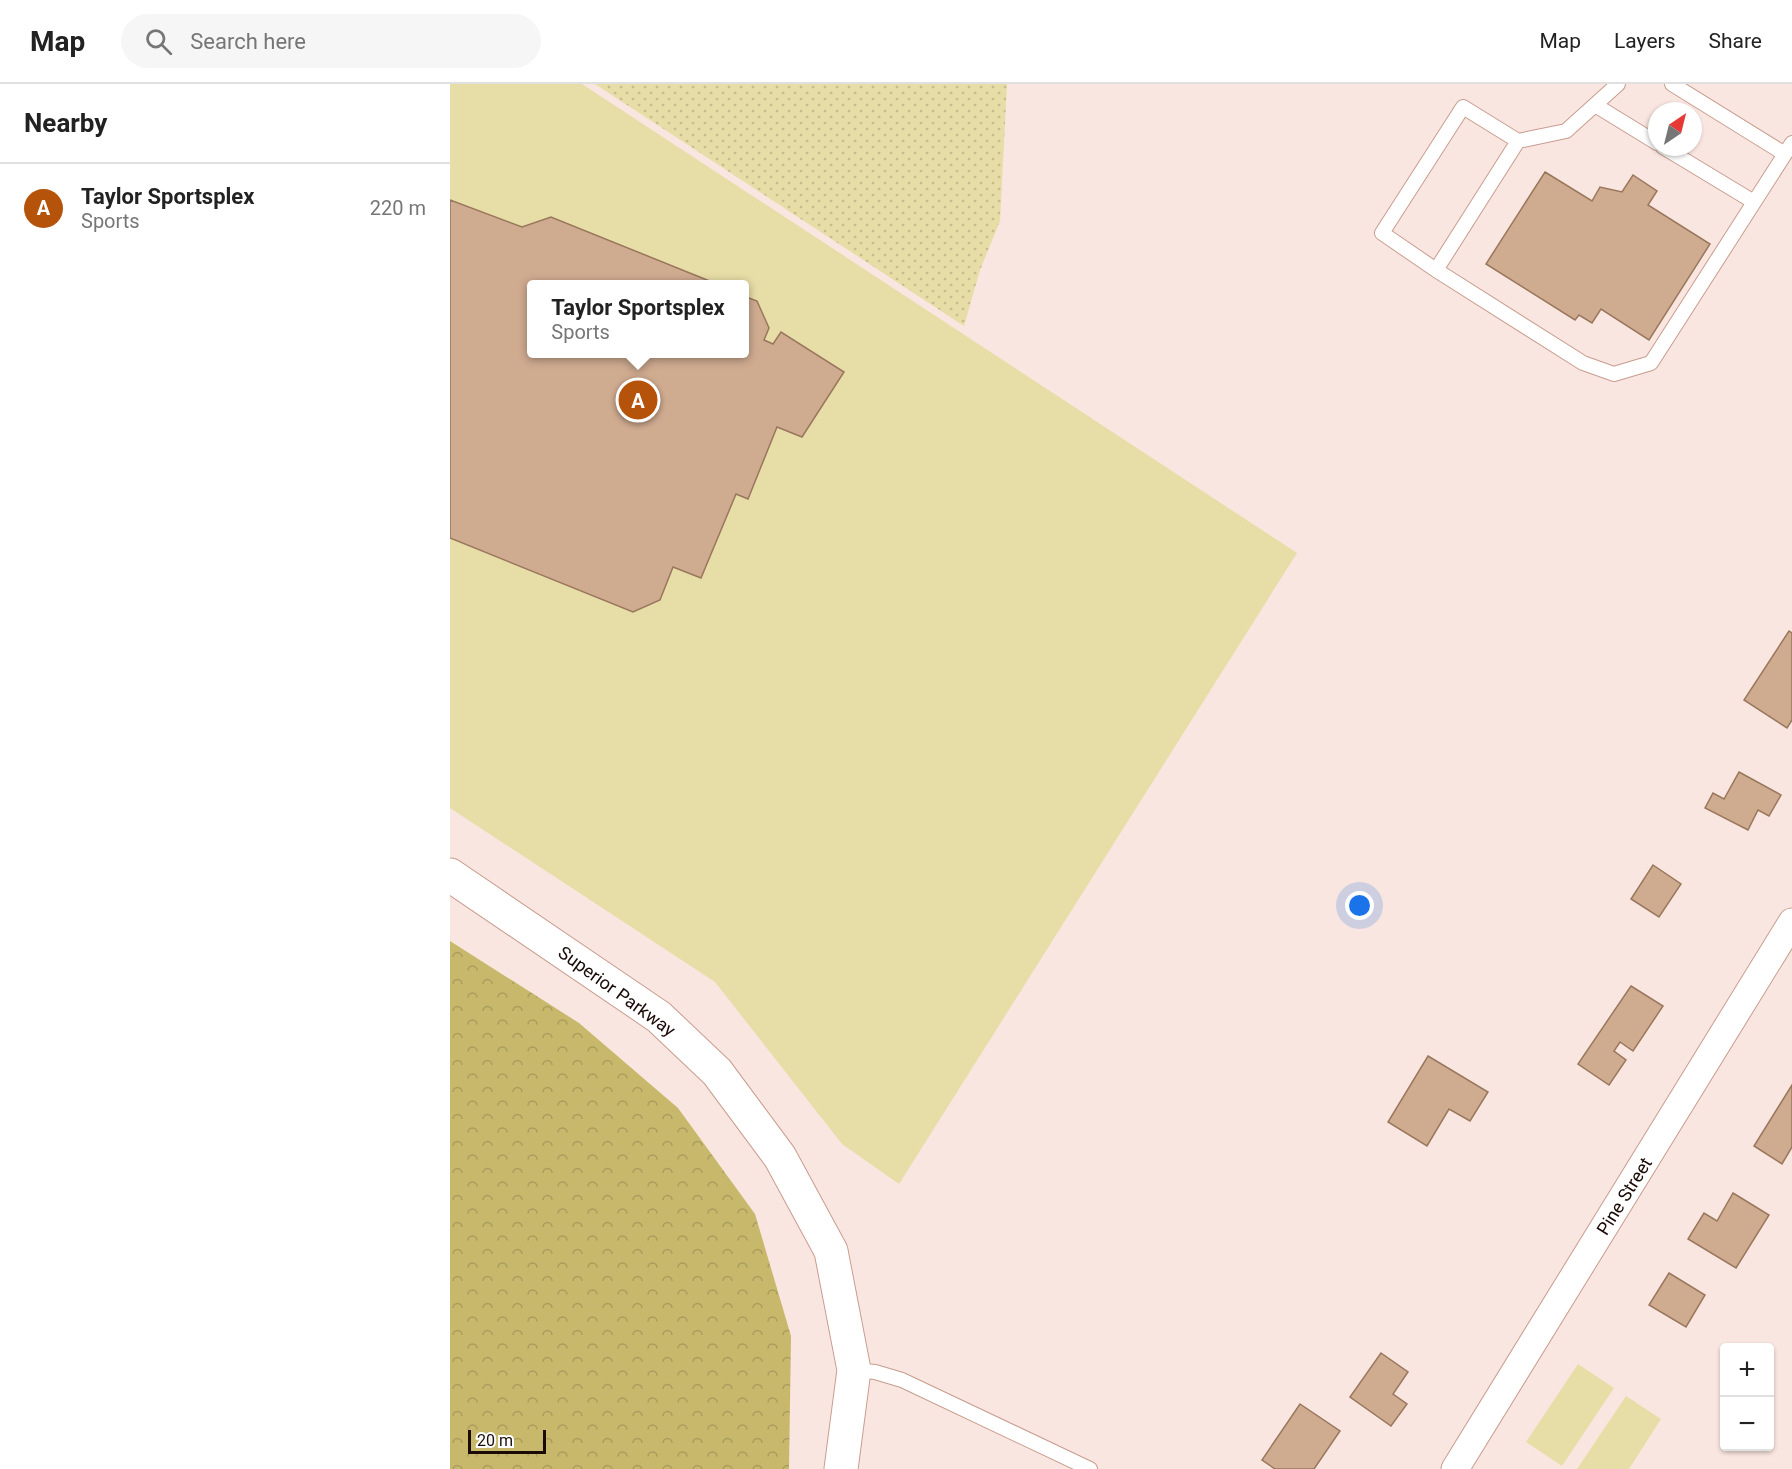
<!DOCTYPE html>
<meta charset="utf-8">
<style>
body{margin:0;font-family:Roboto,sans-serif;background:#f6f6f6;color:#222}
.controls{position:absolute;right:18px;bottom:18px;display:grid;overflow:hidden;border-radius:6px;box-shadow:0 2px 4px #0004}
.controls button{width:54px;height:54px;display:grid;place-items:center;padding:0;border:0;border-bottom:2px solid #e0e0e0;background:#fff;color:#222;font:30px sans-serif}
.compass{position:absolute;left:1198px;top:18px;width:54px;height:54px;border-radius:50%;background:#fff;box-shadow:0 2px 4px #0004;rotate:35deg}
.scale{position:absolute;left:18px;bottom:15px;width:78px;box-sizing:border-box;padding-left:6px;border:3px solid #1a0b07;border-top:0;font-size:16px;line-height:21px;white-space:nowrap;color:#1a0b07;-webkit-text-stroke:4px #fff;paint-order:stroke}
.you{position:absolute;left:910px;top:822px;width:21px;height:21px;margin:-15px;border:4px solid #fff;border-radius:50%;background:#1a73e8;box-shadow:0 0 0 9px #1a73e833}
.badge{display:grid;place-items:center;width:39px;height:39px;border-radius:50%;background:#b45309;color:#fff;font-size:20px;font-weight:700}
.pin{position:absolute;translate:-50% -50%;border:3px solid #fff;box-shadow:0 2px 6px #0006}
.popup{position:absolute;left:77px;top:196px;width:222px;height:78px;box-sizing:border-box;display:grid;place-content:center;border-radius:6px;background:#fff;filter:drop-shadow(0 2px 4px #0005);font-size:20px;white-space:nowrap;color:#767676}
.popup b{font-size:22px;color:#222}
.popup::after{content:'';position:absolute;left:50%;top:100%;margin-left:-12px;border:12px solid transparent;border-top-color:#fff}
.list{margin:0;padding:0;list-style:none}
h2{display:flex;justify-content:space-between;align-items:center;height:78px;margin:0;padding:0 24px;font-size:26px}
h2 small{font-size:20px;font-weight:400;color:#767676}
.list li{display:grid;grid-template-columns:39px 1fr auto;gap:18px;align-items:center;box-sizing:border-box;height:90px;padding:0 24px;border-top:2px solid #e0e0e0}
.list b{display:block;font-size:22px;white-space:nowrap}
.list p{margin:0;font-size:20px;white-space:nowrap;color:#767676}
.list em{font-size:20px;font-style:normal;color:#767676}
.icon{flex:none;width:33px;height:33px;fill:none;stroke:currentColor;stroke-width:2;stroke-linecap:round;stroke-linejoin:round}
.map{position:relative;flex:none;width:1342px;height:1385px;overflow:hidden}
header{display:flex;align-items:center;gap:36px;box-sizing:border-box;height:84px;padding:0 30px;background:#fff;border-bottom:2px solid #e0e0e0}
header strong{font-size:28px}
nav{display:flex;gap:33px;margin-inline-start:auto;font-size:21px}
.search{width:420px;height:54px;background:#f6f6f6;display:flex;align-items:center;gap:15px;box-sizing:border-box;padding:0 21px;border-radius:33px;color:#767676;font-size:22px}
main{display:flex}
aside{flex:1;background:#fff}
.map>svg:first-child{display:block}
.green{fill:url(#green-dots)}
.forest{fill:url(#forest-crowns)}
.pitch{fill:#e7dda7;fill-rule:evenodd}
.building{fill:#cfab90;stroke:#99775d;stroke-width:1.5}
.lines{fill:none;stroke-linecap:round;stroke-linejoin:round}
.service-casing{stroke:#c89c8e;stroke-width:16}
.minor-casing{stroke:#c89c8e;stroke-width:29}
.secondary-casing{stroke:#c89c8e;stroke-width:35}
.service{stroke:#fff;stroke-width:14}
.minor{stroke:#fff;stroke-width:27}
.secondary{stroke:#fff;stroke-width:33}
.labels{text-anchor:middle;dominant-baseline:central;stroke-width:6;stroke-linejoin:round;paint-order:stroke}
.street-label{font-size:18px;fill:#1a0b07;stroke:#fff}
</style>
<header>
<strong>Map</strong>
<div class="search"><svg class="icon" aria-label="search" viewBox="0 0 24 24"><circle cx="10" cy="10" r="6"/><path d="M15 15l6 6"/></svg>Search here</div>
<nav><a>Map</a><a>Layers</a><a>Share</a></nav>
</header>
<main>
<aside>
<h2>Nearby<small></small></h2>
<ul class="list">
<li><span class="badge">A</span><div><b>Taylor Sportsplex</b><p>Sports</p></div><em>220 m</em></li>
</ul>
</aside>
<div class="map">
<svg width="1342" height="1385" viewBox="0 0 1342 1385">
<defs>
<pattern id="green-dots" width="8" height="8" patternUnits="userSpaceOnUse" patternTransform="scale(1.5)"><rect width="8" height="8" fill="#e7dda7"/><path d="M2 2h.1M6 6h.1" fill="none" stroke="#c6bc8e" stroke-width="1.8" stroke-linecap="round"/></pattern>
<pattern id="forest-crowns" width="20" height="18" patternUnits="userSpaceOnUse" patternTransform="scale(1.5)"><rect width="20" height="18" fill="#c7b86c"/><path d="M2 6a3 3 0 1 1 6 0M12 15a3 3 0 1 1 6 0" fill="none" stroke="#aa9d5c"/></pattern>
</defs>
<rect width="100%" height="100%" fill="#fae6e0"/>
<path class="green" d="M145 0H557L550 137 530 186 514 242Z"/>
<path class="forest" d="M0 857 129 939 228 1024 305 1130 341 1252 339 1385H0Z"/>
<path class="pitch" d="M0 0H132L847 469 449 1100 392 1060 265 898 0 724ZM82 200H294V270H82Z
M1128 1280 1164 1304 1112 1382 1076 1358Z
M1176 1312 1211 1335 1179 1385H1127Z"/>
<path class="building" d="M1095 88 1142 117 1150 103 1172 108 1183 91 1207 107 1198 121 1260 160 1199 256 1151 225 1142 239 1129 231 1125 236 1036 180Z
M0 116 72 143 101 133 267 200H82V270H294V212L307 217 319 244 314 256 323 260 331 248 394 288 352 353 327 343 298 415 286 410 251 494 223 483 210 516 183 528 0 454Z
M1339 547 1342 549V636L1337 644 1294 616Z
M1289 688 1331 711 1319 732 1308 726 1298 746 1255 724 1263 709 1274 715Z
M1203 781 1231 800 1209 833 1181 815Z
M1181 902 1213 922 1183 967 1170 958 1164 967 1176 976 1159 1001 1128 980Z
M978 972 1038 1008 1020 1037 999 1025 977 1062 938 1038Z
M1342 1001V1063L1332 1080 1304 1062Z
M1283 1109 1319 1131 1286 1184 1238 1155 1254 1129 1267 1137Z
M1219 1189 1255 1211 1236 1243 1199 1221Z
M931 1269 958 1288 943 1310 957 1320 941 1342 900 1313Z
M850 1320 890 1347 864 1385H825L812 1376Z"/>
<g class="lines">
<defs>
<path id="service" d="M1168 0 1116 47 1068 57 986 186 1133 279 1164 290 1201 279 1342 59
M1222 0 1335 70
M1145 21 1207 59
M1213 63 1304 118
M986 186 932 149 1013 23 1068 57
M404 1286 425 1288 452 1296 640 1385"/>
<path id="minor" d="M1005 1385 1342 838"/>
<path id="secondary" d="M0 791 209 933 267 988 330 1073 381 1167 404 1286 391 1385"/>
</defs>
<use href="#service" class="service-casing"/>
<use href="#minor" class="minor-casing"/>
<use href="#secondary" class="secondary-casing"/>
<use href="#service" class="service"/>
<use href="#minor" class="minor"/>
<use href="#secondary" class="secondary"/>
</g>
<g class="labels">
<g class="street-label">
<text transform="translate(167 907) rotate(36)">Superior Parkway</text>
<text transform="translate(1174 1112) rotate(-58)">Pine Street</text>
</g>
</g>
</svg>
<div class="controls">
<button>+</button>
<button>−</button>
</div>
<svg class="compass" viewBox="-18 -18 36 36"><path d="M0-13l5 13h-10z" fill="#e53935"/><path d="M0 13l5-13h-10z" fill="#767676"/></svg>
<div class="scale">20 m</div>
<div class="you"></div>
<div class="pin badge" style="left:188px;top:316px">A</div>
<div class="popup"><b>Taylor Sportsplex</b>Sports</div>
</div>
</main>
